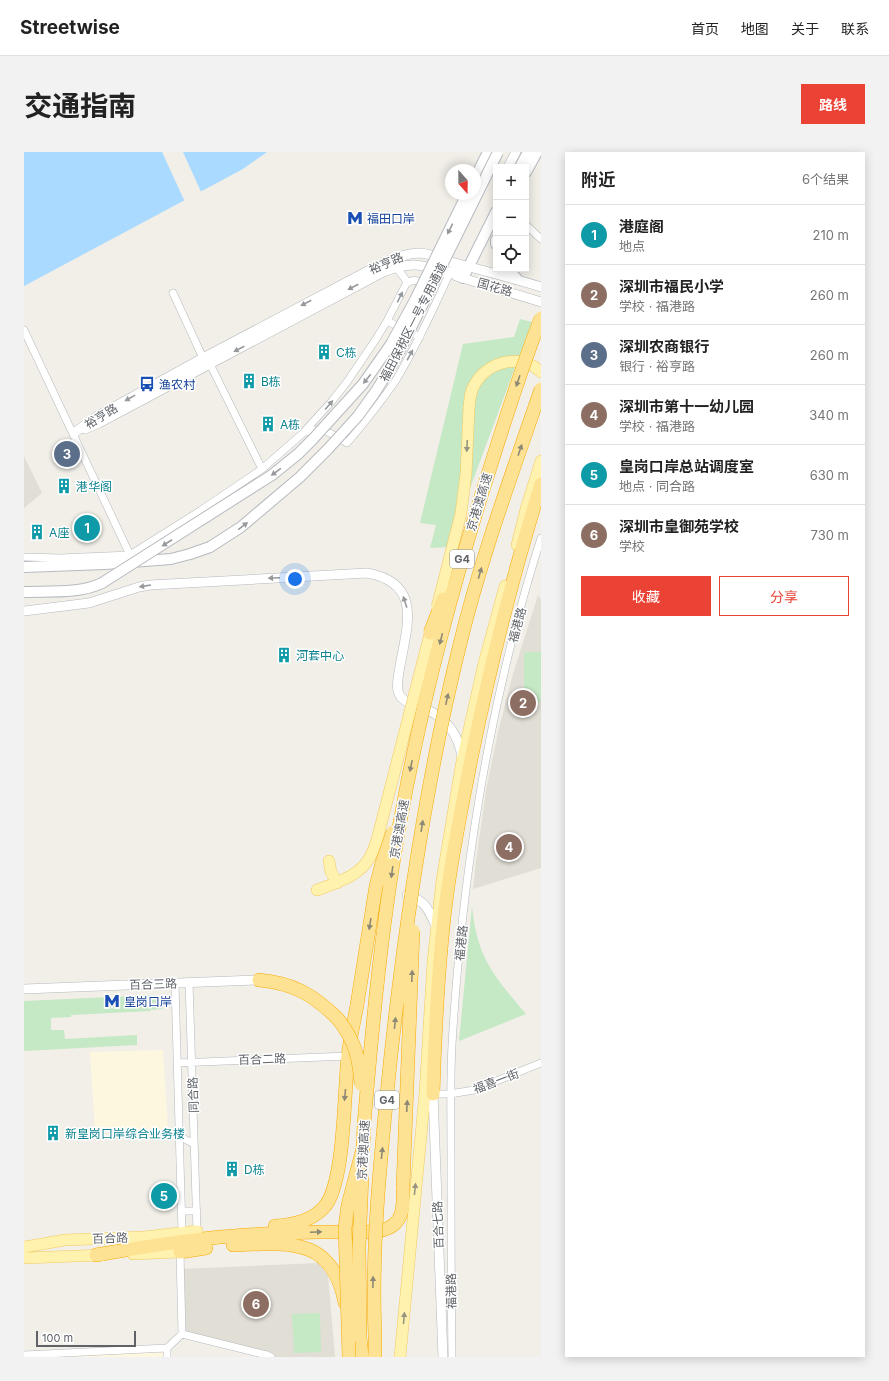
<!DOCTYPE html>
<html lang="zh">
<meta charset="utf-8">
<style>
body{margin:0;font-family:Inter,"Noto Sans SC",sans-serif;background:#f2f2f2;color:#222}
.controls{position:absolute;right:12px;top:12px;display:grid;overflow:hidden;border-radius:0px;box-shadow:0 2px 10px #0003}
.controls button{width:36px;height:36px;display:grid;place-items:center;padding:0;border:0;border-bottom:1px solid #e0e0e0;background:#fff;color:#222;font:20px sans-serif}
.compass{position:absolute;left:421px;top:12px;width:36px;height:36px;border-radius:50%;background:#fff;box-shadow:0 2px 10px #0003;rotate:159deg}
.scale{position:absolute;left:12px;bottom:10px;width:100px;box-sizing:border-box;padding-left:4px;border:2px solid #5f6368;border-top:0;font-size:11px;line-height:14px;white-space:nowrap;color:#5f6368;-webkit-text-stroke:3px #fff;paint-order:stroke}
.you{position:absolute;left:271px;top:427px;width:14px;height:14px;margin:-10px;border:3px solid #fff;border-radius:50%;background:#1a73e8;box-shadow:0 0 0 6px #1a73e833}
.badge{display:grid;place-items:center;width:26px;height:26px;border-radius:50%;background:#ea4335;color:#fff;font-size:13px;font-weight:700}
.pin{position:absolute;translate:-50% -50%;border:2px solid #fff;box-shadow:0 1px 4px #0006}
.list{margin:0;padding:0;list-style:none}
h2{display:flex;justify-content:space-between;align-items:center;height:52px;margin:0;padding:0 16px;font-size:17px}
h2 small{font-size:13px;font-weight:400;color:#767676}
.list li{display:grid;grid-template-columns:26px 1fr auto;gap:12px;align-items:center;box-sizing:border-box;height:60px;padding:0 16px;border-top:1px solid #e0e0e0}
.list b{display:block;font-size:15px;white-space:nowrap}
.list p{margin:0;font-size:13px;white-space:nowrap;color:#767676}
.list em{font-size:13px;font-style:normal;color:#767676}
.actions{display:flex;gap:8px;padding:12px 16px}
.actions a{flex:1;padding:9px 0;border:1px solid #ea4335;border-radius:0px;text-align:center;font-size:14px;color:#ea4335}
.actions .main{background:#ea4335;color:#fff}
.icon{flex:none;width:22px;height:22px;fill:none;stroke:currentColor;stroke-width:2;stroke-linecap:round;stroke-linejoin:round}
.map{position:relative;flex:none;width:517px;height:1205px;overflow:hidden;border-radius:0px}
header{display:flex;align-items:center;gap:24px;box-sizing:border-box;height:56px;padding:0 20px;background:#fff;border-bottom:1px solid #e0e0e0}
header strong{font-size:19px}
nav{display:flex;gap:22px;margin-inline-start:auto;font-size:14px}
.intro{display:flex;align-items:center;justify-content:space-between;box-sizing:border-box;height:96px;padding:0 24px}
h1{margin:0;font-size:28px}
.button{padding:10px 18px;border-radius:0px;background:#ea4335;color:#fff;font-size:14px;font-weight:700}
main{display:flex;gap:24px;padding:0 24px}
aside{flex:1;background:#fff;border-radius:0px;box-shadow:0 2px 10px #0003}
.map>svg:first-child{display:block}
.commercial{fill:#fef7e0}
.education{fill:#e1ded6}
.green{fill:#c5e8c5}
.water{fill:#aadaff}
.pier{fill:#f1efe8}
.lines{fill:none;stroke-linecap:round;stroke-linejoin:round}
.minor-casing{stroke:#b5b8bc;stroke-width:8}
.tertiary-casing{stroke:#b5b8bc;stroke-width:10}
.secondary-casing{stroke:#b6babf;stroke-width:12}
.primary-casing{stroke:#f2c960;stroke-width:12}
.motorway-casing{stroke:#f9ab00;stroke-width:14}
.minor{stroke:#fff;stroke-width:7}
.tertiary{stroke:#fff;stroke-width:9}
.secondary{stroke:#fff;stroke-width:10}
.primary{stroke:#fff2af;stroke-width:11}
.motorway{stroke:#fde293;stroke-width:13}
.secondary-bridge-casing{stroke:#b6babf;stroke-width:12;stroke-linecap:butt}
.primary-bridge-casing{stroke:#f2c960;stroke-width:12;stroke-linecap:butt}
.motorway-bridge-casing{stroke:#f9ab00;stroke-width:14;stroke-linecap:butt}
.secondary-bridge{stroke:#fff;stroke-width:10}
.primary-bridge{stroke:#fff2af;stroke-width:11}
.motorway-bridge{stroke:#fde293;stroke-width:13}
.oneway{fill:#979a9d}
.oneway2{fill:#8e8975}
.oneway3{fill:#979581}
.labels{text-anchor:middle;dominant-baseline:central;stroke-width:3;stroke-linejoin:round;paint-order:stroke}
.shield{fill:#fff;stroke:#8f9295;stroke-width:1}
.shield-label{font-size:11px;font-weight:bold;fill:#5f6368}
.transit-label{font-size:12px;fill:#164399;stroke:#fff;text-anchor:start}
.street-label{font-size:12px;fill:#5f6368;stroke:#fff}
.culture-label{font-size:12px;fill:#0d838f;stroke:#fff;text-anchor:start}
</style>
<header>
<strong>Streetwise</strong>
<nav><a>首页</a><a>地图</a><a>关于</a><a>联系</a></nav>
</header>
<div class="intro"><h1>交通指南</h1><a class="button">路线</a></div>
<main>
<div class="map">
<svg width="517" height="1205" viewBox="0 0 517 1205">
<rect width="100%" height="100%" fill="#f1efe8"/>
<path class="commercial" d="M139 898 144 977 71 979 66 900Z
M143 1196V1205H0Z"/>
<path class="education" d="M0 304 18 341 0 356Z
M514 443 517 448V716L449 737 452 709 462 639 474 580 489 522Z
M294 1111 304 1123 311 1205H247L158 1182 157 1117Z"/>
<path class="green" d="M496 167 508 170 424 395 406 396 412 373 396 371 439 192 490 185Z
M500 500H517V550H500Z
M448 754C453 806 470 824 502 862L435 889Z
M130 843 139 849V857L126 858V859L47 863V865L27 866V878H40L41 887 113 883V893L0 899V849Z
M296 1161 297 1200 270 1201 268 1162Z"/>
<path class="water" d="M0 0H243L219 17 0 134Z"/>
<path class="pier" d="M138 0H159L178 42 161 50Z"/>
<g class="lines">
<defs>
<path id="minor" d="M502 73 517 87
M382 132C389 126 394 129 402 132
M149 141 179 206
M363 169 396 185
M0 178 106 403
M186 212 238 317
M282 280C298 273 309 283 323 291 340 271 357 250 372 228 393 193 410 156 427 118
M0 405 36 406 106 403 176 359 238 317 278 282 308 249 323 230 352 187 363 169 382 132V128L372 115
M165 830 173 1079
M151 831 158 1080
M153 911 324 904
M409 942H426L450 938 517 911
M155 984 170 992
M157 1059H173
M158 1182 243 1203 247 1205
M0 1203 143 1196
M143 1205V1196L158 1182 156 1100
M428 1205C427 1138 427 1072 427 1005 427 968 426 930 428 893 438 722 465 550 517 386"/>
<path id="tertiary" d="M484 15 492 0
M432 124 517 150
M61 277 75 271 359 120C388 109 397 112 425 122L444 114
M50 281 72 265 179 206 355 113C368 107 382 101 396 101 409 102 419 108 431 111 460 119 489 126 517 135
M0 459 65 451 115 435 126 433 343 421C399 431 383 474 376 514 375 522 372 531 374 539 378 553 395 553 406 559 424 568 435 585 438 605
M383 743C402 749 404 757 412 774
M0 837 235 828
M409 942 419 1205"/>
<path id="secondary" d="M496 15 504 0
M502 20 513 0
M451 26 464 0
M472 88V92
M484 117 493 127
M439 126 472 60
M0 415 81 412 147 407 166 402 186 395"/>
<path id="primary" d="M445 256C446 247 446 239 451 232 464 209 497 201 517 220
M493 393 502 357 517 309
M305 709 307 720 313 731
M293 738C312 731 336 724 346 705 350 698 352 691 354 684
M0 1095 41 1088 120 1085 173 1079
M109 1102 156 1100
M0 1106 79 1103
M376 1205 401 941 409 810 418 728 438 609 460 511 481 434"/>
<path id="motorway" d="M235 828C269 831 290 843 314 867
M409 942C411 877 414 812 422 749 428 701 438 654 447 607 466 514 489 422 517 332
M339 996 340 972
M251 1074C268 1073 289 1069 301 1054 321 1030 320 939 324 904 326 887 330 870 333 853
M209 1093C264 1091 308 1084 321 1151
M156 1100 182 1096
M72 1103C113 1096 154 1089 196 1085 228 1082 260 1081 293 1080 311 1079 354 1084 368 1074 381 1065 379 1049 379 1035
M351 1183V1205
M336 1185 338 1205"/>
</defs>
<use href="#minor" class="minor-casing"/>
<use href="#tertiary" class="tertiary-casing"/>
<use href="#secondary" class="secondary-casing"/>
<use href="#primary" class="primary-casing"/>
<use href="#motorway" class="motorway-casing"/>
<use href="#minor" class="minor"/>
<use href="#tertiary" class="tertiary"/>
<use href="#secondary" class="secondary"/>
<use href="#primary" class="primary"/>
<use href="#motorway" class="motorway"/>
<defs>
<path id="secondary-bridge" d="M186 395 217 375 276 325 304 297 334 264 352 239 372 206 474 0
M0 440C24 439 56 442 78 431L248 323 274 302 289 287 339 232 367 192 391 148 443 42"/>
<path id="primary-bridge" d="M413 455 437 361 442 322 445 256
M354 684 408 474"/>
<path id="motorway-bridge" d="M406 481 419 447
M333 853 352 734 358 711 369 680
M314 867C331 889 335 905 337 932
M340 972C349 866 359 759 379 654 400 541 430 429 465 319 481 268 497 216 517 166
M379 1035 389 779
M351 1183C347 1093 357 1002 366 912 381 772 401 633 435 496 456 408 488 322 517 237
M336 1185 335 1095 338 1023
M325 1205 321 1076 324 1053 339 996"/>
</defs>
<use href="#secondary-bridge" class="secondary-bridge-casing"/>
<use href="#primary-bridge" class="primary-bridge-casing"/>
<use href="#motorway-bridge" class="motorway-bridge-casing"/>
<use href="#secondary-bridge" class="secondary-bridge"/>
<use href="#primary-bridge" class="primary-bridge"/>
<use href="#motorway-bridge" class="motorway-bridge"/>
</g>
<defs><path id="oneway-solid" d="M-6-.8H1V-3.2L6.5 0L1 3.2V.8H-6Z"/></defs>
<g class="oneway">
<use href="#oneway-solid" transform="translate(426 77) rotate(116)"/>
<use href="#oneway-solid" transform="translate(329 135) rotate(152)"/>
<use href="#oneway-solid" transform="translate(376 145) rotate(-63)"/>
<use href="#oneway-solid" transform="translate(282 151) rotate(152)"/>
<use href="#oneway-solid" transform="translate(215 197) rotate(152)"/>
<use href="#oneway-solid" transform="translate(386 203) rotate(-61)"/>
<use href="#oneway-solid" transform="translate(343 227) rotate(128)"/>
<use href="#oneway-solid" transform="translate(106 246) rotate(151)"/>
<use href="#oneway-solid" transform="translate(305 253) rotate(-49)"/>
<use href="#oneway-solid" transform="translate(252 320) rotate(144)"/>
<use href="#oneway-solid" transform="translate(219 374) rotate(-37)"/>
<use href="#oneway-solid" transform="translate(143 391) rotate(147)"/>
<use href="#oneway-solid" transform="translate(250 426) rotate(177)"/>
<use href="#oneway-solid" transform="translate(121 434) rotate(171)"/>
<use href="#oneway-solid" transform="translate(381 450) rotate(-108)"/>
</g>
<g class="oneway2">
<use href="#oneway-solid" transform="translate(494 229) rotate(109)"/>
<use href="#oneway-solid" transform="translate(496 298) rotate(-71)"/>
<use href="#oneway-solid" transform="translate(456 421) rotate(-74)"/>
<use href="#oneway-solid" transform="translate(417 487) rotate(104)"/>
<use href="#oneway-solid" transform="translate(423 547) rotate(-78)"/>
<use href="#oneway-solid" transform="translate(387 614) rotate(102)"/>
<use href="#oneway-solid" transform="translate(398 674) rotate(-81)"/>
<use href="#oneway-solid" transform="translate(368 720) rotate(98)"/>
<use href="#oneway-solid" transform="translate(346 772) rotate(99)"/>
<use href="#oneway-solid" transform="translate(388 824) rotate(-88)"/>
<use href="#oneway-solid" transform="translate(371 871) rotate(-84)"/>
<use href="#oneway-solid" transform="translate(321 943) rotate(95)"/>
<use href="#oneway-solid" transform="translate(383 954) rotate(-87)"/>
<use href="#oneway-solid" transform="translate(358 1001) rotate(-84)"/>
<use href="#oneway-solid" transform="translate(292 1080) rotate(-2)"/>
<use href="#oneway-solid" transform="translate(349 1130) rotate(-89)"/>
</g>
<g class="oneway3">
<use href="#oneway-solid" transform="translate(443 294) rotate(93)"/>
<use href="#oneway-solid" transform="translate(391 1037) rotate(-84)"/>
<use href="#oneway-solid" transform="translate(380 1166) rotate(-85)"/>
</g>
<defs>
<symbol id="metro-bare" viewBox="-9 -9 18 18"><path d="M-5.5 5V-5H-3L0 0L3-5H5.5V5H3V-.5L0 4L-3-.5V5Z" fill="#1a4fb4" stroke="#fff" stroke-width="2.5" paint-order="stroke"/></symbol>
<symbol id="building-bare" viewBox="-9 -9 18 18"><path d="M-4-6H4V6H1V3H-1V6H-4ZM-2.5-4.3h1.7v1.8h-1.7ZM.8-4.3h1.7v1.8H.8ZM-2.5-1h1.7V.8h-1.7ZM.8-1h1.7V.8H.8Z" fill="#0f9aa8" stroke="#fff" stroke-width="2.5" paint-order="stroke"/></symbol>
<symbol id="bus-bare" viewBox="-9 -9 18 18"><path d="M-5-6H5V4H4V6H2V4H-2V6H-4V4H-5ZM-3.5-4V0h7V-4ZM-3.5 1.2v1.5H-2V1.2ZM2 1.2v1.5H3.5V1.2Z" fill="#1a4fb4" stroke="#fff" stroke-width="2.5" paint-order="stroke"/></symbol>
</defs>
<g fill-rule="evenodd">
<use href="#metro-bare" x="320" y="55" width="22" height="22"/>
<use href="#building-bare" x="289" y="189" width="22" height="22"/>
<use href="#building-bare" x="214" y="218" width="22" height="22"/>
<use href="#bus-bare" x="112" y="221" width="22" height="22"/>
<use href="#building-bare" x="233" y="261" width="22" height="22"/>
<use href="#building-bare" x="29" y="323" width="22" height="22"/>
<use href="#building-bare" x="2" y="369" width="22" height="22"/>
<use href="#building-bare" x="249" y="492" width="22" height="22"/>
<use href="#metro-bare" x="77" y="838" width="22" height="22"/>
<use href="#building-bare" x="18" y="970" width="22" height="22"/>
<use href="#building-bare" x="197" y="1006" width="22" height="22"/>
</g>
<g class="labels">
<g class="shield">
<rect x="426" y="398" width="24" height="18" rx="3"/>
<rect x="351" y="939" width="24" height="18" rx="3"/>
</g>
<g class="shield-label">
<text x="438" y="407">G4</text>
<text x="363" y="948">G4</text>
</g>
<g class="transit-label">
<text x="343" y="66">福田口岸</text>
<text x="135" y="232">渔农村</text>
<text x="100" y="849">皇岗口岸</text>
</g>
<g class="street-label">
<text transform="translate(362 111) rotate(-23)">裕亨路</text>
<text transform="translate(471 135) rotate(16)">国花路</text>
<text transform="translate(389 170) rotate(-63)">福田保税区一号专用通道</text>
<text transform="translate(77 264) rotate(-32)">裕亨路</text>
<text transform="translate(455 350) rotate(-73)">京港澳高速</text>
<text transform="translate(493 473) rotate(-75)">福港路</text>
<text transform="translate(375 677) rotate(-80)">京港澳高速</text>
<text transform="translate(437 791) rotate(-84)">福港路</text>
<text transform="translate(129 832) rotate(-2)">百合三路</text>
<text transform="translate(238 907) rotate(-2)">百合二路</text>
<text transform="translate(472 929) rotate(-21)">福喜一街</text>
<text transform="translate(169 943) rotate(-92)">同合路</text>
<text transform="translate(339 998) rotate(-87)">京港澳高速</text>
<text transform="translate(414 1073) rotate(-92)">百合七路</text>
<text transform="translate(86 1086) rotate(-2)">百合路</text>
<text transform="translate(427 1139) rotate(-91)">福港路</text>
</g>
<g class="culture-label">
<text x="312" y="200">C栋</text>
<text x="237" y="229">B栋</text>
<text x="256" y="272">A栋</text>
<text x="52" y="334">港华阁</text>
<text x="25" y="380">A座</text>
<text x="272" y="503">河套中心</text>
<text x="41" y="981">新皇岗口岸综合业务楼</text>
<text x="220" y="1017">D栋</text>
</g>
</g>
</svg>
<div class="controls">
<button>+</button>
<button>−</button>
<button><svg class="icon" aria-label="locate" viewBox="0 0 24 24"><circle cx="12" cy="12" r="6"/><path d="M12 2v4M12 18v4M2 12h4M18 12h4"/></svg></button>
</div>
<svg class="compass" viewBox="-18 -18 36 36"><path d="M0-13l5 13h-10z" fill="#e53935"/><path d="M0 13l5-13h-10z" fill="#767676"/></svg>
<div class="scale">100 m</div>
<div class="you"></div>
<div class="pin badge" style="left:63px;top:376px;background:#0f9aa8">1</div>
<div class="pin badge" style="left:499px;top:551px;background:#8d6e63">2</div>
<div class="pin badge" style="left:43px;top:302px;background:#5c6f8a">3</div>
<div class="pin badge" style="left:485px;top:695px;background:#8d6e63">4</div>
<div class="pin badge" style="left:140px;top:1044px;background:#0f9aa8">5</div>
<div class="pin badge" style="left:232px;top:1152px;background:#8d6e63">6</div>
</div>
<aside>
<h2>附近<small>6个结果</small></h2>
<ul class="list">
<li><span class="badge" style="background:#0f9aa8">1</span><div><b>港庭阁</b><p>地点</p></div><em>210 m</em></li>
<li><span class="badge" style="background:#8d6e63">2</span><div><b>深圳市福民小学</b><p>学校 · 福港路</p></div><em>260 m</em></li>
<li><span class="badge" style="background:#5c6f8a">3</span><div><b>深圳农商银行</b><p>银行 · 裕亨路</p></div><em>260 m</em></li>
<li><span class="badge" style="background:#8d6e63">4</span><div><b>深圳市第十一幼儿园</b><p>学校 · 福港路</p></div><em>340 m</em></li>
<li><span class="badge" style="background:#0f9aa8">5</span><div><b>皇岗口岸总站调度室</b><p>地点 · 同合路</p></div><em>630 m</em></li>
<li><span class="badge" style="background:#8d6e63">6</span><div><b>深圳市皇御苑学校</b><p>学校</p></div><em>730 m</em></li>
</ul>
<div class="actions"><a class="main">收藏</a><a>分享</a></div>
</aside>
</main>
